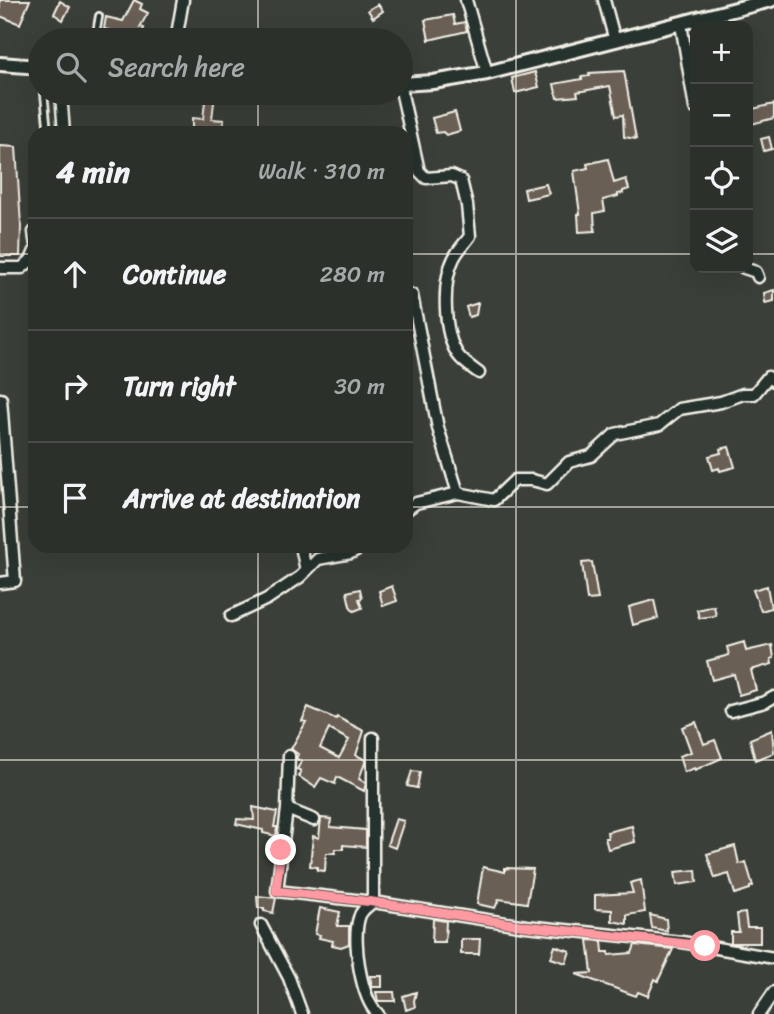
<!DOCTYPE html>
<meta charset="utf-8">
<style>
body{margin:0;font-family:Sriracha,sans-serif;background:#383c37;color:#f1f3f6}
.controls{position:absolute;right:21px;top:21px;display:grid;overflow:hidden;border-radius:14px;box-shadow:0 7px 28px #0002}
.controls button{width:63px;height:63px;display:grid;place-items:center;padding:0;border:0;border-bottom:2px solid #484b47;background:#2c302b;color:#f1f3f6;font:35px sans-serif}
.stop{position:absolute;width:21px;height:21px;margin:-16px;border:5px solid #ff9aa2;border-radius:50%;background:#fff}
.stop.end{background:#ff9aa2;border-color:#fff;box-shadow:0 2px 7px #0008}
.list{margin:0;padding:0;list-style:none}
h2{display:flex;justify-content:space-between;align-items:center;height:91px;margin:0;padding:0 28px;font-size:30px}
h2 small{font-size:23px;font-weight:400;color:#a6a9a9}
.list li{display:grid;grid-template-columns:46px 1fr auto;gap:21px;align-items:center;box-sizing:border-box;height:112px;padding:0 28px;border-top:2px solid #484b47}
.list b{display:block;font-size:26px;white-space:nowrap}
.list em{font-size:23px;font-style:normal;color:#a6a9a9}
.icon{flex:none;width:38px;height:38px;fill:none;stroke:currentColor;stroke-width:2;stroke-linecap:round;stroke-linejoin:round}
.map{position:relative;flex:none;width:774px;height:1014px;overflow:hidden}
.search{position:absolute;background:#2c302b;box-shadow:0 7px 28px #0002;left:28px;top:28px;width:385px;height:77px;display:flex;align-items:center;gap:18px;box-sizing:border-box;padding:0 24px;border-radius:38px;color:#a6a9a9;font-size:26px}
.panel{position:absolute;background:#2c302b;box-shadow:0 7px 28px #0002;left:28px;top:126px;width:385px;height:427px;border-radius:21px}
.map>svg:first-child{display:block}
.building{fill:#6a5f54;stroke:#f4f1e8;stroke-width:2;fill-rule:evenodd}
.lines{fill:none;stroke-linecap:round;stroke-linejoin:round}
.service-casing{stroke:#f4f1e8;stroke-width:10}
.minor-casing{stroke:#f4f1e8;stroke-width:15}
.tertiary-casing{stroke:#f4f1e8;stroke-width:18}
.service{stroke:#26332d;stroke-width:4.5}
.minor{stroke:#26332d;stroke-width:10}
.tertiary{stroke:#26332d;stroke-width:12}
.route{stroke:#ff9aa2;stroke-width:9}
.grid{fill:none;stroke:#f4f1e8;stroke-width:2;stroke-opacity:0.55}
</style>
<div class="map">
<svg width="774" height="1014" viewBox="0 0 774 1014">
<rect width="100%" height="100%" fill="#3a4039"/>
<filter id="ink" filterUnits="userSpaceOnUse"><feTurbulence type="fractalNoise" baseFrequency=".0143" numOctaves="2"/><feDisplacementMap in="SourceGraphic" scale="14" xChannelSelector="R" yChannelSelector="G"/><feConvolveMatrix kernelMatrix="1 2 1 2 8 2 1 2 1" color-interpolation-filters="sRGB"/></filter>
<g filter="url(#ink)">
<path class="building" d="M0 0H30L20 24 0 16Z
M134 0 142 4 140 9 148 13 140 27 144 28 142 37 104 29 106 17 123 21Z
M60 1 70 7 63 20 54 14Z
M378 4 383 11 373 18 368 10Z
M453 15 455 24 465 22 467 31 429 40 425 20Z
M624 71 636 139 624 137 623 115 616 116 610 86 577 92 578 96 557 98 554 84 582 79 581 77 590 76 589 73Z
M535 72 539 87 515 93 512 78Z
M206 93 215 94 212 119 224 120 223 133H192V118L203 119Z
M774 104V118L748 125V110Z
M455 112 460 131 446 135 443 132 436 133 432 118Z
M769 137 772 149 764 151 761 139Z
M0 146 16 147 21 226 20 256H0Z
M608 159 614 183 626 179 629 189 623 191V193L618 194V196L603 200 605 211 594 213 595 231 579 232 578 214H580L574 171 588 168 587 164Z
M546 184 549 194 526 199 524 189Z
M774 290V301L765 303 764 293Z
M478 303 476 315 469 317 466 307Z
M729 447 735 467 720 471 719 468 713 470 709 456 721 453 720 449Z
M592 562 598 599 587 600 582 563Z
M392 586 397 601 383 606 379 591Z
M767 586 771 608 761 611 753 590Z
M360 589 362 598 359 599 362 608 354 611 350 606 347 592Z
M654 600 658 618 633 625 629 607Z
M714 606 716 616 699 618 697 610Z
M744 642 746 651 772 645 774 658 771 659 772 664 751 670 756 690 739 695 734 674 712 680 707 661 729 655 727 647Z
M308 707 336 719 337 717 364 731 356 755 366 760 359 779 366 783 364 791 337 777 335 784 321 778 315 787 298 776 301 771 297 769 302 761 296 759 298 754 291 749 306 722 302 721ZM329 729 349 740 339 758 320 748Z
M696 722 704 744 715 740 722 758 695 770V768L684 772 679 756 691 752 682 727Z
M772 730 774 753 755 760 750 739Z
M412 771 420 772 417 788 407 786Z
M253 807 277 812 274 827H277L276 836 263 833V830L236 824 237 819 254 820Z
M321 818 331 819 330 827 366 830V847L343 845V849H335V853H326L325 871 317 870V867L310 866 313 836 319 838Z
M396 819 404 821 395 848 387 845Z
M632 826 635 842 608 849 605 838H608L607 832Z
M735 846 739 864 746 862 753 886 750 887V889L735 894 729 874 715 878 707 854Z
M483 867 505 872V868L533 869 527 903 499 899 495 908 477 904Z
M696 870 697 882 677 885 675 872Z
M641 880 645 912 627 915V924L612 921V910L595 909V895L633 893 630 883Z
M257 896 276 898 273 913 264 911V908H258Z
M320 908 340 912 337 926H349V944L341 947 332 945 333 941 319 938 320 935 315 934Z
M745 913 747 927H760V943H731V932H739L737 914Z
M650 915 666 919 667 931 652 928Z
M433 919 446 921 445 942H432Z
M461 939H480L479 954H461Z
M588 940 602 941 603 952H609V955L632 953 635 945 673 949 658 981 655 979 648 996 638 992 636 996 576 974 592 973Z
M555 946 570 951 566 963 551 958Z
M370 976H382V987H372Z
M376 992H394L395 1001H378Z
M416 992 414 1001 415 1007 406 1010 403 996Z"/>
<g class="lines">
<defs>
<path id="service" d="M95 40 99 16
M44 93 48 133"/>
<path id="minor" d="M466 0 487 73
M604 0 615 41
M681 24 695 108
M176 40 183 0
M401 90 419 171 426 178 452 176 461 180 467 205 470 236C465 243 458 250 454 258 442 281 443 333 458 355 463 362 472 368 479 373
M61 93 64 133
M34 232 35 240
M0 268H22L31 260 35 251
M744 268 756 272 758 277
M412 295 438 428 458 493
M406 510 416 503 458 493 494 500 515 480H532L547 484 569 462 591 456 615 434 659 425 679 409 721 402 743 394H754L768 377 774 381
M301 546 306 571
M0 583 15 581 1 399
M231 616 267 599 300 577 318 559 351 553 363 546
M731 711 765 702 774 697
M373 738V902C367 907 361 910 359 918 352 940 361 999 378 1014
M289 756 287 809 314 820
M287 809 277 891 373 902 526 926 682 942 774 958
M261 925 289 978 302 1014
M759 1014 774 992"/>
<path id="tertiary" d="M0 64 40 67
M401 84 433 82 487 73 771 0"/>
</defs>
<use href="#service" class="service-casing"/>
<use href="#minor" class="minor-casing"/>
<use href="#tertiary" class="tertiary-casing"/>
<use href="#service" class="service"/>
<use href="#minor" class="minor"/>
<use href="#tertiary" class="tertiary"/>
</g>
</g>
<g class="lines" filter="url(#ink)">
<path class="route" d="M281 850 276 891 373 902 526 926 705 946"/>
</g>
<path class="grid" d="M258 0V40M516 0V1014M258 93V133M0 254H35M406 254H695M748 254H774M0 507H35M406 507H774M258 546V1014M0 760H774"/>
</svg>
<div class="controls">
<button>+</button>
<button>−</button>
<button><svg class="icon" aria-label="locate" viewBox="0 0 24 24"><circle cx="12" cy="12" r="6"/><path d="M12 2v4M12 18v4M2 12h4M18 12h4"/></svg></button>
<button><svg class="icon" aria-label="layers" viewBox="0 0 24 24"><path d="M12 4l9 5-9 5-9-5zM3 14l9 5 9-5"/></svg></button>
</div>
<div class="stop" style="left:705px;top:946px"></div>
<div class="stop end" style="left:281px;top:850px"></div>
<div class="search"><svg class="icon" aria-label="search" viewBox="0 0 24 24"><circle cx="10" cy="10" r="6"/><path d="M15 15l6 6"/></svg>Search here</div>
<section class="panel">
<h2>4 min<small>Walk · 310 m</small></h2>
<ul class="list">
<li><svg class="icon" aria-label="ahead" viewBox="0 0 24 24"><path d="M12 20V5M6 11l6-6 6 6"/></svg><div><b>Continue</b></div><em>280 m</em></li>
<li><svg class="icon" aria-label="right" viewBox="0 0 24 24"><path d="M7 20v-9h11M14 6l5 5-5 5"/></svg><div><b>Turn right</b></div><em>30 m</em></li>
<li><svg class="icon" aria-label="arrive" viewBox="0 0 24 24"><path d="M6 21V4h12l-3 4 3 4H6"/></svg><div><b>Arrive at destination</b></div></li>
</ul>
</section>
</div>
